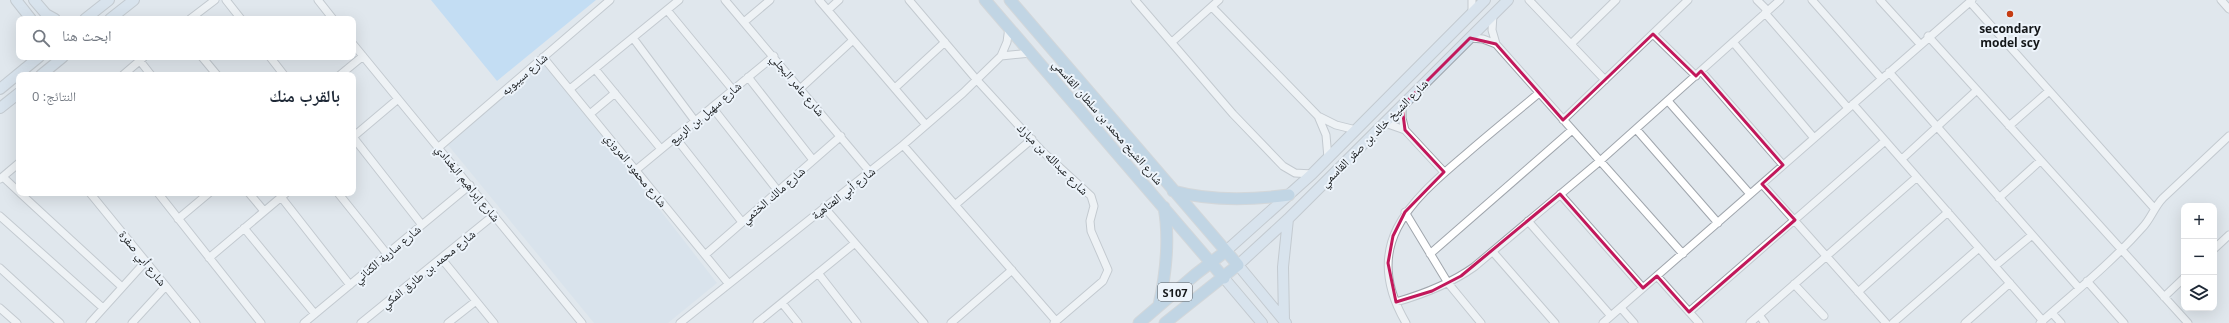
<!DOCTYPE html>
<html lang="ar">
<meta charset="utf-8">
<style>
body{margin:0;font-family:"Open Sans","Noto Naskh Arabic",sans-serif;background:#f6f6f7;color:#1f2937;direction:rtl}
.controls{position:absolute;right:12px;bottom:12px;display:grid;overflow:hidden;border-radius:8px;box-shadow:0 4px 16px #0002}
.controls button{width:36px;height:36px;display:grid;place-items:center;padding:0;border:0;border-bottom:1px solid #e0e1e3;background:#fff;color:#1f2937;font:20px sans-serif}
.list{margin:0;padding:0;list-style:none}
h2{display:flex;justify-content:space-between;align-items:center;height:52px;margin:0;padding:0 16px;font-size:17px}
h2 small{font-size:13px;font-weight:400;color:#747a83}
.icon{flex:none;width:22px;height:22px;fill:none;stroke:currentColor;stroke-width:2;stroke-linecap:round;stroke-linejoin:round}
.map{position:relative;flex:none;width:2229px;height:323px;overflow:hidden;direction:ltr}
.search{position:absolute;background:#fff;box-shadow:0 4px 16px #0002;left:16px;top:16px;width:340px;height:44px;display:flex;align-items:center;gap:10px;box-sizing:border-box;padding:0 14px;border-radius:8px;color:#747a83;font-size:15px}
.panel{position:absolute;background:#fff;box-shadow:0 4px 16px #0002;left:16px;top:72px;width:340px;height:124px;border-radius:8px;direction:rtl}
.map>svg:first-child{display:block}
.built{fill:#d1deea}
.green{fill:#a1d0fa}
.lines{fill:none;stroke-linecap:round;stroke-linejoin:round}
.street-casing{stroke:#a0a6ad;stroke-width:9}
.secondary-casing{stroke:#a0a6ad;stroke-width:12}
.primary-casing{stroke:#c2c3c3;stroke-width:13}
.street{stroke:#fff;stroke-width:7}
.secondary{stroke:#cedeed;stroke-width:10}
.primary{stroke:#9cbeda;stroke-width:11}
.marked{fill:none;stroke:#c2185b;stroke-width:3;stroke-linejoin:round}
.poi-dot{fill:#c53c13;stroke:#edf4fb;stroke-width:1.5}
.labels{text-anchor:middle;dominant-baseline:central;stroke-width:4;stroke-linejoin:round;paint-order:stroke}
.shield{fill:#edf4fb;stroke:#565a5e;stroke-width:1}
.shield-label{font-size:11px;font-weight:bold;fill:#15181a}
.poi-label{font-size:12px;font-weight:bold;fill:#15181a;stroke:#edf4fb}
.street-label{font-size:12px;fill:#15181a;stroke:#edf4fb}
</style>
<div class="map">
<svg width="2229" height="323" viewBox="0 0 2229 323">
<rect width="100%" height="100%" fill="#e0e7ed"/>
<path class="built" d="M544 61 717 283 668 323H594L448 145Z"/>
<path class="green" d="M431 0H596L497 81Z"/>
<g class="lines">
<defs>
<path id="street" d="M226 0 241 19
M318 0 333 19
M725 0 870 172
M819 0 926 125
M909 0 976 79 1042 151 1091 196 1094 206 1090 221 1091 231 1108 270 1103 281 1054 323
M1135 0 1233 114 1283 166 1295 173 1312 174
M1529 0 1605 80
M1757 0 1768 11
M1812 0 1881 78
M1880 0 1920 44
M2221 0 2229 9
M1970 2 2154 208
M1213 8 1318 116 1336 125 1356 130
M667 10 733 90
M828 10 839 0
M1472 12V0
M1765 13 1848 108
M1493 15 1492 30 1496 44 1683 254
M190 19 215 0
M744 22 770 0
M1653 34 1696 76
M1928 36 2188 323
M633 38 695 121
M1470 38 1483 39 1496 44
M1172 42 1219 0
M1733 42 1814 138
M353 44 582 323
M1571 44 1616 0
M1001 56 1031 53
M202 57 217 75
M270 57 284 75
M543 57 728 283
M140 61 151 75
M595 69 661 149
M1701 71 1783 165
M1889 72 2079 288
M123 75 144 57
M340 75 363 56
M748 77 813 160
M801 88 853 40
M895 88 945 42
M570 89 679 0
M1668 101 1750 194
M1853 104 2043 321
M1402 106V118L1405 130
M712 107 778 191
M590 114 615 93
M1318 116 1326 135 1328 158
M1563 120 1688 0
M1385 123 1405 130 1444 172
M2009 126 2049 91
M1636 129 1718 223
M353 137 422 225
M353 137 398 99
M675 137 742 222
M903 145 1056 321
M439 147 610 0
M1902 159 1977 90
M636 170 774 56
M3 177 19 192
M0 179 19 163
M1762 184 1886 323
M20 193 122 287
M90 193 196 323
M158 193 261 323
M249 193 264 211
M338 193 387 254
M1560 194 1643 288
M281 197 350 285
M1999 198 2040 161
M955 205 1032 139
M824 207 924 323
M1405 212 1448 283 1481 323
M0 216 103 308
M178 219 209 193
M1528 221 1611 316
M244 228 315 314
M2214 249 2229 235
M1493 252 1555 323
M1430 254 1572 130
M705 255 841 136
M209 258 286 193
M441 258 494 323
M1995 266 2032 235
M0 268 60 323
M818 273 857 323
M1657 276 1699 323
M2087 281 2124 323
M1794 284 1824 316
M1858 292 1948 212
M2164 297 2184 278
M1396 302C1424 294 1450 284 1474 267L1600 161 1780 0
M782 303 798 323
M0 308 17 323
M1621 308 1634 323
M1689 312 1885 141
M2052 313 2061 323
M1759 315 1765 323
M90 323 146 261
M132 323 166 286
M304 323 470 185
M361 323 494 215
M448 323 476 301
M680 323 903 145 963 93 1001 56 1007 42 1009 27
M757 323 855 243
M951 323 1012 270
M1406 323C1361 246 1408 203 1465 155 1489 134 1514 114 1539 93
M1603 323 1972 0
M1750 323 1917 177
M1893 323 1979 248
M1965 323 2010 283
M2040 323C2075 292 2111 263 2142 228 2151 219 2154 207 2163 198L2229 136"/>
<path id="secondary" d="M16 0 31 19
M34 0 46 14 55 19
M85 19 109 0
M110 19 134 0
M41 75 63 57
M0 89 39 57
M0 108 19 93
M1226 251 1312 174 1485 0
M1224 278 1262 323
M1284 320 1283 267 1288 219
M1286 323 1238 265 1288 219 1508 0"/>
<path id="primary" d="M985 0 1224 278
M1010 0 1238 265 1165 323
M1173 191C1210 201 1251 200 1289 195
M1159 305C1166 273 1170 240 1164 207
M1139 323 1196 274 1226 251"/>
</defs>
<use href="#street" class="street-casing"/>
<use href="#secondary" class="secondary-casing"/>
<use href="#primary" class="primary-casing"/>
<use href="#street" class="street"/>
<use href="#secondary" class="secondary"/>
<use href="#primary" class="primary"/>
</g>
<path d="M0 0H2229V323H0ZM1653 34 1696 76 1701 71 1783 165 1762 184 1795 220 1689 312 1657 276 1643 288 1560 194 1461 276 1432 291 1396 302 1388 263 1393 236 1405 212 1444 172 1405 130 1402 106 1470 38 1496 44 1563 120Z" fill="#e0e7ed" fill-opacity=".55" fill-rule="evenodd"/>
<path class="marked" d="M1653 34 1696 76 1701 71 1783 165 1762 184 1795 220 1689 312 1657 276 1643 288 1560 194 1461 276 1432 291 1396 302 1388 263 1393 236 1405 212 1444 172 1405 130 1402 106 1470 38 1496 44 1563 120Z"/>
<circle class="poi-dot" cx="2010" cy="14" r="4"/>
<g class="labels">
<rect class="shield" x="1158" y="283" width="34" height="18" rx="3"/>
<g class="shield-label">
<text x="1175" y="292">S107</text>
</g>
<g class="poi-label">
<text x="2010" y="28">secondary<tspan x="2010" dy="14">model scy</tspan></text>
</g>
<g class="street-label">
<text transform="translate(524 74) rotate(-41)">شارع سيبويه</text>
<text transform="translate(798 85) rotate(50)">شارع عامر البجلي</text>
<text transform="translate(705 113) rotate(-40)">شارع سهيل بن الربيع</text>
<text transform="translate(1108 122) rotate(49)">شارع الشيخ محمد بن سلطان القاسمي</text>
<text transform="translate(1374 133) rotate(-45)">شارع الشيخ خالد بن صقر القاسمي</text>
<text transform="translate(1053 159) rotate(45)">شارع عبدالله بن مبارك</text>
<text transform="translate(636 170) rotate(51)">شارع محمود المروزي</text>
<text transform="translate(468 183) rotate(51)">شارع إبراهيم البغدادي</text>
<text transform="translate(843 193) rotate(-38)">شارع أبي العتاهية</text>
<text transform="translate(773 195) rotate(-41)">شارع مالك الخثمي</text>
<text transform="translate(387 254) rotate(-40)">شارع سارية الكناني</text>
<text transform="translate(143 258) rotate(51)">شارع أبي صفرة</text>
<text transform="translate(428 269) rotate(-39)">شارع محمد بن طارق المكي</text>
</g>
</g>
</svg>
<div class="controls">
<button>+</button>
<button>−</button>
<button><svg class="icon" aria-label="layers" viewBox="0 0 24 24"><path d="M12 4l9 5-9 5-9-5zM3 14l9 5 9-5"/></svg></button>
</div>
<div class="search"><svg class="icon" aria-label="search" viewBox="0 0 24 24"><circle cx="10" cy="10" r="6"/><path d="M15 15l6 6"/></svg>ابحث هنا</div>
<section class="panel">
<h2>بالقرب منك<small>النتائج: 0</small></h2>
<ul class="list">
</ul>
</section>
</div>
